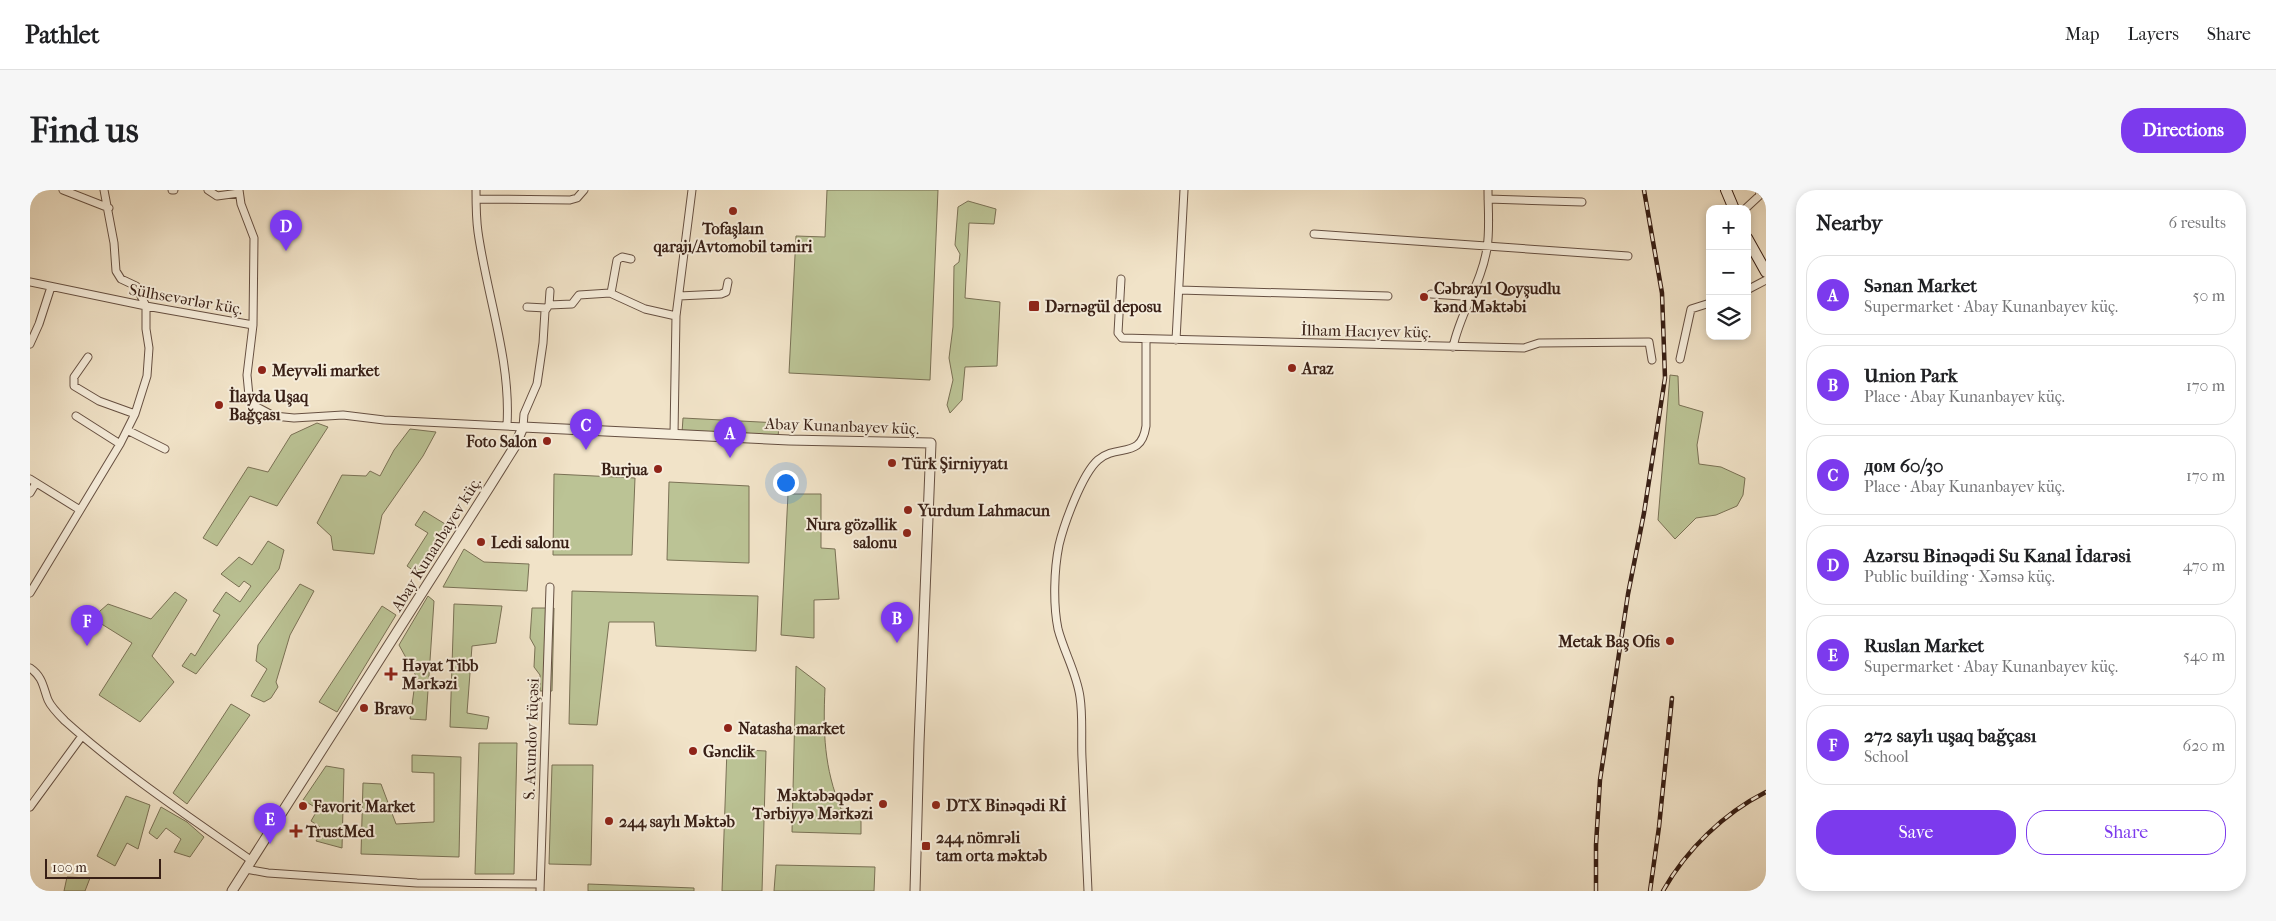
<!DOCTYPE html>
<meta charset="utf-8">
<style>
body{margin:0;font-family:"IM FELL French Canon",serif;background:#f6f6f6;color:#202124}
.controls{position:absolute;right:15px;top:15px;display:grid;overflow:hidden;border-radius:10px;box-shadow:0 2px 8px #0003}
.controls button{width:45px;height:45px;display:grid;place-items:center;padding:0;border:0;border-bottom:1px solid #e0e0e0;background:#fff;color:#202124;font:25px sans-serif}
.scale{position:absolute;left:15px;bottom:12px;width:116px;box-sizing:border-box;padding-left:5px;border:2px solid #381f15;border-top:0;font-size:14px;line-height:18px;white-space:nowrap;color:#381f15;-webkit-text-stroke:4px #f6eddb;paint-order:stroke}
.you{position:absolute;left:755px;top:292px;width:18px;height:18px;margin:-12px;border:4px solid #fff;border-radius:50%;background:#1a73e8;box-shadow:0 0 0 8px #1a73e833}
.badge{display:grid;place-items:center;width:32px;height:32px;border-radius:50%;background:#7c3aed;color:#fff;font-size:16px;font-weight:700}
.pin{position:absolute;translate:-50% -41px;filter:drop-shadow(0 1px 2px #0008)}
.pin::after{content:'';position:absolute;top:26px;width:18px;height:15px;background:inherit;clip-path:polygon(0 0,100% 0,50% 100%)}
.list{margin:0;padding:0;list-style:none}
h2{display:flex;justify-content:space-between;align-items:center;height:65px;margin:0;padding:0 20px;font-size:21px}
h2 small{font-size:16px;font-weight:400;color:#757577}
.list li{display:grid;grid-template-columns:32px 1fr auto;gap:15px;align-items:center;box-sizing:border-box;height:80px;margin:0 10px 10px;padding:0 10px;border:1px solid #e0e0e0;border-radius:20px}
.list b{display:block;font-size:19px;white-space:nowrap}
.list p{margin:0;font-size:16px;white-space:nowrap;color:#757577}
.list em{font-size:16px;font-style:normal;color:#757577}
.actions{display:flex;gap:10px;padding:15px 20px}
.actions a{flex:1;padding:11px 0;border:1px solid #7c3aed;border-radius:20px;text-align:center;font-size:18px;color:#7c3aed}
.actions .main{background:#7c3aed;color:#fff}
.icon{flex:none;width:28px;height:28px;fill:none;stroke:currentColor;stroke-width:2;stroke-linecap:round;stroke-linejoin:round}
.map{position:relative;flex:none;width:1736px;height:701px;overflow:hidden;border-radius:20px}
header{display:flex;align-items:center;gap:30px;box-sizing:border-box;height:70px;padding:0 25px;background:#fff;border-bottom:1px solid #e0e0e0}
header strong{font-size:24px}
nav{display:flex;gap:28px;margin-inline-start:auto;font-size:18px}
.intro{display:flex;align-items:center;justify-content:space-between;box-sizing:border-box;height:120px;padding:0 30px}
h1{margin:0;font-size:35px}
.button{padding:12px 22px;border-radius:20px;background:#7c3aed;color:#fff;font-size:18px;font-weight:700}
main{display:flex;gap:30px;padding:0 30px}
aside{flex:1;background:#fff;border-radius:20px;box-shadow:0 2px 8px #0003}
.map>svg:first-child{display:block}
.green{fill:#bbc395;stroke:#7a7155}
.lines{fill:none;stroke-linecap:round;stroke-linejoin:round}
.minor-casing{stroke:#665042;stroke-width:9}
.tertiary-casing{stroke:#665042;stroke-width:11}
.secondary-casing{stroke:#381f15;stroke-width:12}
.minor{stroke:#f6eddb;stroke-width:7}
.tertiary{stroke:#f6eddb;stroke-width:9}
.secondary{stroke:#f6eddb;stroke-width:10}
.rail-casing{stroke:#381f15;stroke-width:4.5}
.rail{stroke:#f6eddb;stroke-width:2.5;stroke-dasharray:8;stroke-linecap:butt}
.poi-dot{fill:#8f2418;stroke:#f6eddb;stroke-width:2}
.labels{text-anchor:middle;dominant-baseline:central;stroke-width:4;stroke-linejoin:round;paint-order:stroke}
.poi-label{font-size:16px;font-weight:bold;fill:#381f15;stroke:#f6eddb;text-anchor:start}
.street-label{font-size:16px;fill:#381f15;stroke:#f6eddb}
</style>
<header>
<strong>Pathlet</strong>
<nav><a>Map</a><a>Layers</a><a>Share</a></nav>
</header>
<div class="intro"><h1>Find us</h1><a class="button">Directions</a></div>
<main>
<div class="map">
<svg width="1736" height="701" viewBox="0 0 1736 701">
<rect width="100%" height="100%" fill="#f1e3c8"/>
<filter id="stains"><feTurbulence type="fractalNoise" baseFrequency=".004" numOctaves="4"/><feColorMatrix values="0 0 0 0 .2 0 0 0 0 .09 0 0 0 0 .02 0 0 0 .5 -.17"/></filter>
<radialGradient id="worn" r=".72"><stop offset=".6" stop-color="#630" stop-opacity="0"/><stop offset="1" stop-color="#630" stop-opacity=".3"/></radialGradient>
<path class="green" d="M797 0H908L900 190 759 183 766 46 795 47Z
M938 11 966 19 964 34 939 33 935 108 970 112 967 176 935 177 932 210 920 223 917 215 923 190 919 168 923 137 924 76 929 72 930 64 925 55 928 17Z
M1640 185 1648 186 1649 215 1673 222 1667 255 1669 274 1691 277 1715 288 1713 305 1707 316 1686 325 1666 328 1645 349 1628 330Z
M653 228 749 233 748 248 652 243Z
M287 233 298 237 247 316 220 306 187 356 173 348 218 277 238 282 261 245Z
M380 239 406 242 393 266 352 325 344 364 303 360 301 346 287 333 312 285 336 286 340 281 350 286 364 260Z
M524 284 605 288 602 365H523Z
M639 292 719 296V373L637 370Z
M758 304H791V358L805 359 809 409 784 410V448L751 445Z
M394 321 420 337 392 387 377 376 398 343 385 335Z
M238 351 254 360 249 379 166 484 152 476 161 463 165 466 190 425 183 421 196 402 210 412 221 396 214 391 209 397 191 384 209 367 222 375Z
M434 359 454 372 499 374 497 401 413 397Z
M270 394 284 401 260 445 246 492 248 497 241 508 234 512 221 506 237 479 226 471 228 455Z
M542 401 728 406 726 461 626 456 624 432H579L567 535 539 534Z
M145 402 157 410 122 466 144 492 110 532 69 505 102 453 62 428 78 414 121 429Z
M398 406 404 411 396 530 380 529 386 486 369 455Z
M424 414 472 416 466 453 442 456 437 523 459 527 457 539 420 537Z
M352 416 366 425 307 522 289 512Z
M502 418H524L522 501H510V485L504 477 505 457 500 448Z
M766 476 795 498C793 542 794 578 811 619L831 622V644L762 642Z
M201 514 220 525 157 614 143 603Z
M449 553H487L484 684H445Z
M697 559 736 561 732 701H692Z
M382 565 431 567 429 667 331 664 333 593 351 594 366 634 404 632V583L382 582Z
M522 575H563L561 675 519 674Z
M296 576 314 579 312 658 286 651 293 639 281 631 288 619 273 610Z
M96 606 120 615 108 659 97 653 85 676 67 666Z
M131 617 157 632 174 647 160 667 144 662 151 649 136 638 127 649 119 643Z
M746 675 845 677 844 701H744Z
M37 687 60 688 55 701H34Z
M558 694 664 698V701H558Z"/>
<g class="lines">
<defs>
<path id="minor" d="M33 0 79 18
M142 0H144
M178 0 187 6 209 3
M209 0 211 14 224 48 223 135
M446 0C446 14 446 28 448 42 457 106 481 170 477 235
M446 9 540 10 547 8 554 0
M1458 9 1552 12
M1715 19 1729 6 1731 0
M1284 44 1598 66
M1091 89 1088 143 1092 148 1494 158 1509 153 1619 152 1622 170
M0 92 116 116 223 135 217 185 219 206 225 216 244 226 264 228 313 225 354 230 493 237 494 224 507 194 513 153 515 121 519 115 542 114 549 105 580 103 615 119 646 126
M1149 100 1358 106
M1717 100 1736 90
M581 103 587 70 592 67 601 69
M1401 104 1431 106 1440 109
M649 106 691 104 696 102 698 92
M519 115 520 101
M497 117 516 118
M1146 150 1154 0
M0 154 9 134 21 97
M1423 157C1430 123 1452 92 1457 58 1460 40 1458 19 1458 0
M58 167 44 187V196L69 211 105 224
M1650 169 1661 119 1680 113
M46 226 90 254
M97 240 135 259
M644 244 646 126 662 0
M0 289 50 320
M0 303 6 293
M0 403 90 254 105 224 117 186 119 158 116 139V116L106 96 91 89 86 81 84 53 74 0
M0 478C13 487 13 497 18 510 21 517 29 525 35 531 93 583 158 626 222 671
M0 617 52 546
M216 679 238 683 387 693 510 694
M510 701 520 397
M1058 701C1056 657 1054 612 1052 568 1051 548 1053 527 1050 507 1047 484 1034 462 1028 439 1023 414 1024 380 1029 355 1034 334 1052 284 1068 270 1088 253 1111 270 1116 236V149"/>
<path id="tertiary" d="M202 701 460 296 485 256 493 237 759 250 901 253 889 553 885 701"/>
<path id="secondary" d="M1696 0 1704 19
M1717 48 1736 82"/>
</defs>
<use href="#minor" class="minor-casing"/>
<use href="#tertiary" class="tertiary-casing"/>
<use href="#secondary" class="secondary-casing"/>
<use href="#minor" class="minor"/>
<use href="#tertiary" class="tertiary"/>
<use href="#secondary" class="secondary"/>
<defs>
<path id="rail" d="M1566 701V655L1570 590 1598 404 1614 323 1635 188 1632 103 1614 0
M1620 701 1629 637 1642 508
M1633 701C1656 660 1694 623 1736 602"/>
</defs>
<use href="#rail" class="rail-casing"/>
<use href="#rail" class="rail"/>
</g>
<g class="poi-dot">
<circle cx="703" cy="21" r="5"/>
<circle cx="1394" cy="107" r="5"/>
<rect x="998" y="110" width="12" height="12" rx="2.5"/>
<circle cx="1262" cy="178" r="5"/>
<circle cx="232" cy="180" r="5"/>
<circle cx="189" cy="215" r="5"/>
<circle cx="517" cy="251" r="5"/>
<circle cx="862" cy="273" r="5"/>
<circle cx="628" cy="279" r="5"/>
<circle cx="878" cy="320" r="5"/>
<circle cx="877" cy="343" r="5"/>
<circle cx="451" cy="352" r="5"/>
<circle cx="1640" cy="451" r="5"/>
<path d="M358.5 476.5h5v5h5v5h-5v5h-5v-5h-5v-5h5z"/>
<circle cx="334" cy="518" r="5"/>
<circle cx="698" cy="538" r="5"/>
<circle cx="663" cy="561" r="5"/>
<circle cx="853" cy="614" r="5"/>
<circle cx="906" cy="615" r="5"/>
<circle cx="273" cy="616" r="5"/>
<circle cx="579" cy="631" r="5"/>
<path d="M263.5 633.5h5v5h5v5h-5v5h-5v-5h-5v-5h5z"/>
<rect x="891" y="651" width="10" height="10" rx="2.5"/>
</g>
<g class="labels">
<g class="poi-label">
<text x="703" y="38" text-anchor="middle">Tofaşlaın<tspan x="703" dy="18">qarajı/Avtomobil təmiri</tspan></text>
<text x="1404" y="98">Cəbrayıl Qoyşudlu<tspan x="1404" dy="18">kənd Məktəbi</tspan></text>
<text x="1015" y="116">Dərnəgül deposu</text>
<text x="1272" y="178">Araz</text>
<text x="242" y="180">Meyvəli market</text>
<text x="199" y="206">İlayda Uşaq<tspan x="199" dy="18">Bağçası</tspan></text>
<text x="507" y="251" text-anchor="end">Foto Salon</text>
<text x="872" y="273">Türk Şirniyyatı</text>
<text x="618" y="279" text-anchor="end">Burjua</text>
<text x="888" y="320">Yurdum Lahmacun</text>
<text x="867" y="334" text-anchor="end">Nura gözəllik<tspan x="867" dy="18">salonu</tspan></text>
<text x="461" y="352">Ledi salonu</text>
<text x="1630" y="451" text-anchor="end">Metak Baş Ofis</text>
<text x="372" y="475">Həyat Tibb<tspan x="372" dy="18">Mərkəzi</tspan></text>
<text x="344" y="518">Bravo</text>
<text x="708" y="538">Natasha market</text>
<text x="673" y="561">Gənclik</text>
<text x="843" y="605" text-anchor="end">Məktəbəqədər<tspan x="843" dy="18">Tərbiyyə Mərkəzi</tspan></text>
<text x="916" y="615">DTX Binəqədi Rİ</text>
<text x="283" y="616">Favorit Market</text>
<text x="589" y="631">244 saylı Məktəb</text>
<text x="276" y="641">TrustMed</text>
<text x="906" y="647">244 nömrəli<tspan x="906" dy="18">tam orta məktəb</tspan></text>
</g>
<g class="street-label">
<text transform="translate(156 109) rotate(10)">Sülhsevərlər küç.</text>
<text transform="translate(1336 141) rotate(1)">İlham Hacıyev küç.</text>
<text transform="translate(812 236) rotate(2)">Abay Kunanbayev küç.</text>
<text transform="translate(406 354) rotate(-58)">Abay Kunanbayev küç.</text>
<text transform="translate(501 549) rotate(-88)">S. Axundov küçəsi</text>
</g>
</g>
<rect width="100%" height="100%" filter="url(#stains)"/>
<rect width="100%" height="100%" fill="url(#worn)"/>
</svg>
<div class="controls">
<button>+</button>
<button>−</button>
<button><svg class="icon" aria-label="layers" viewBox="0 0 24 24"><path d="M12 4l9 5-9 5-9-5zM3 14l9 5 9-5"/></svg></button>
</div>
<div class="scale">100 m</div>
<div class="you"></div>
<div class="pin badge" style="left:700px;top:268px">A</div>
<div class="pin badge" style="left:867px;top:453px">B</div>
<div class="pin badge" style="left:556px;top:260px">C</div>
<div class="pin badge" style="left:256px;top:61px">D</div>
<div class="pin badge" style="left:240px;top:654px">E</div>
<div class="pin badge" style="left:57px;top:456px">F</div>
</div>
<aside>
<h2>Nearby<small>6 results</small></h2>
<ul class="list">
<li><span class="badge">A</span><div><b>Sənan Market</b><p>Supermarket · Abay Kunanbayev küç.</p></div><em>50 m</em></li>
<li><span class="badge">B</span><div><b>Union Park</b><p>Place · Abay Kunanbayev küç.</p></div><em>170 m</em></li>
<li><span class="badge">C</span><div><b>дом 60/30</b><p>Place · Abay Kunanbayev küç.</p></div><em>170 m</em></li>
<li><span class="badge">D</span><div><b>Azərsu Binəqədi Su Kanal İdarəsi</b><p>Public building · Xəmsə küç.</p></div><em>470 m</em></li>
<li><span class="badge">E</span><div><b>Ruslan Market</b><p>Supermarket · Abay Kunanbayev küç.</p></div><em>540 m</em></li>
<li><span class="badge">F</span><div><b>272 saylı uşaq bağçası</b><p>School</p></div><em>620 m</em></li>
</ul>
<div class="actions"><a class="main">Save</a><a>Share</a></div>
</aside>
</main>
